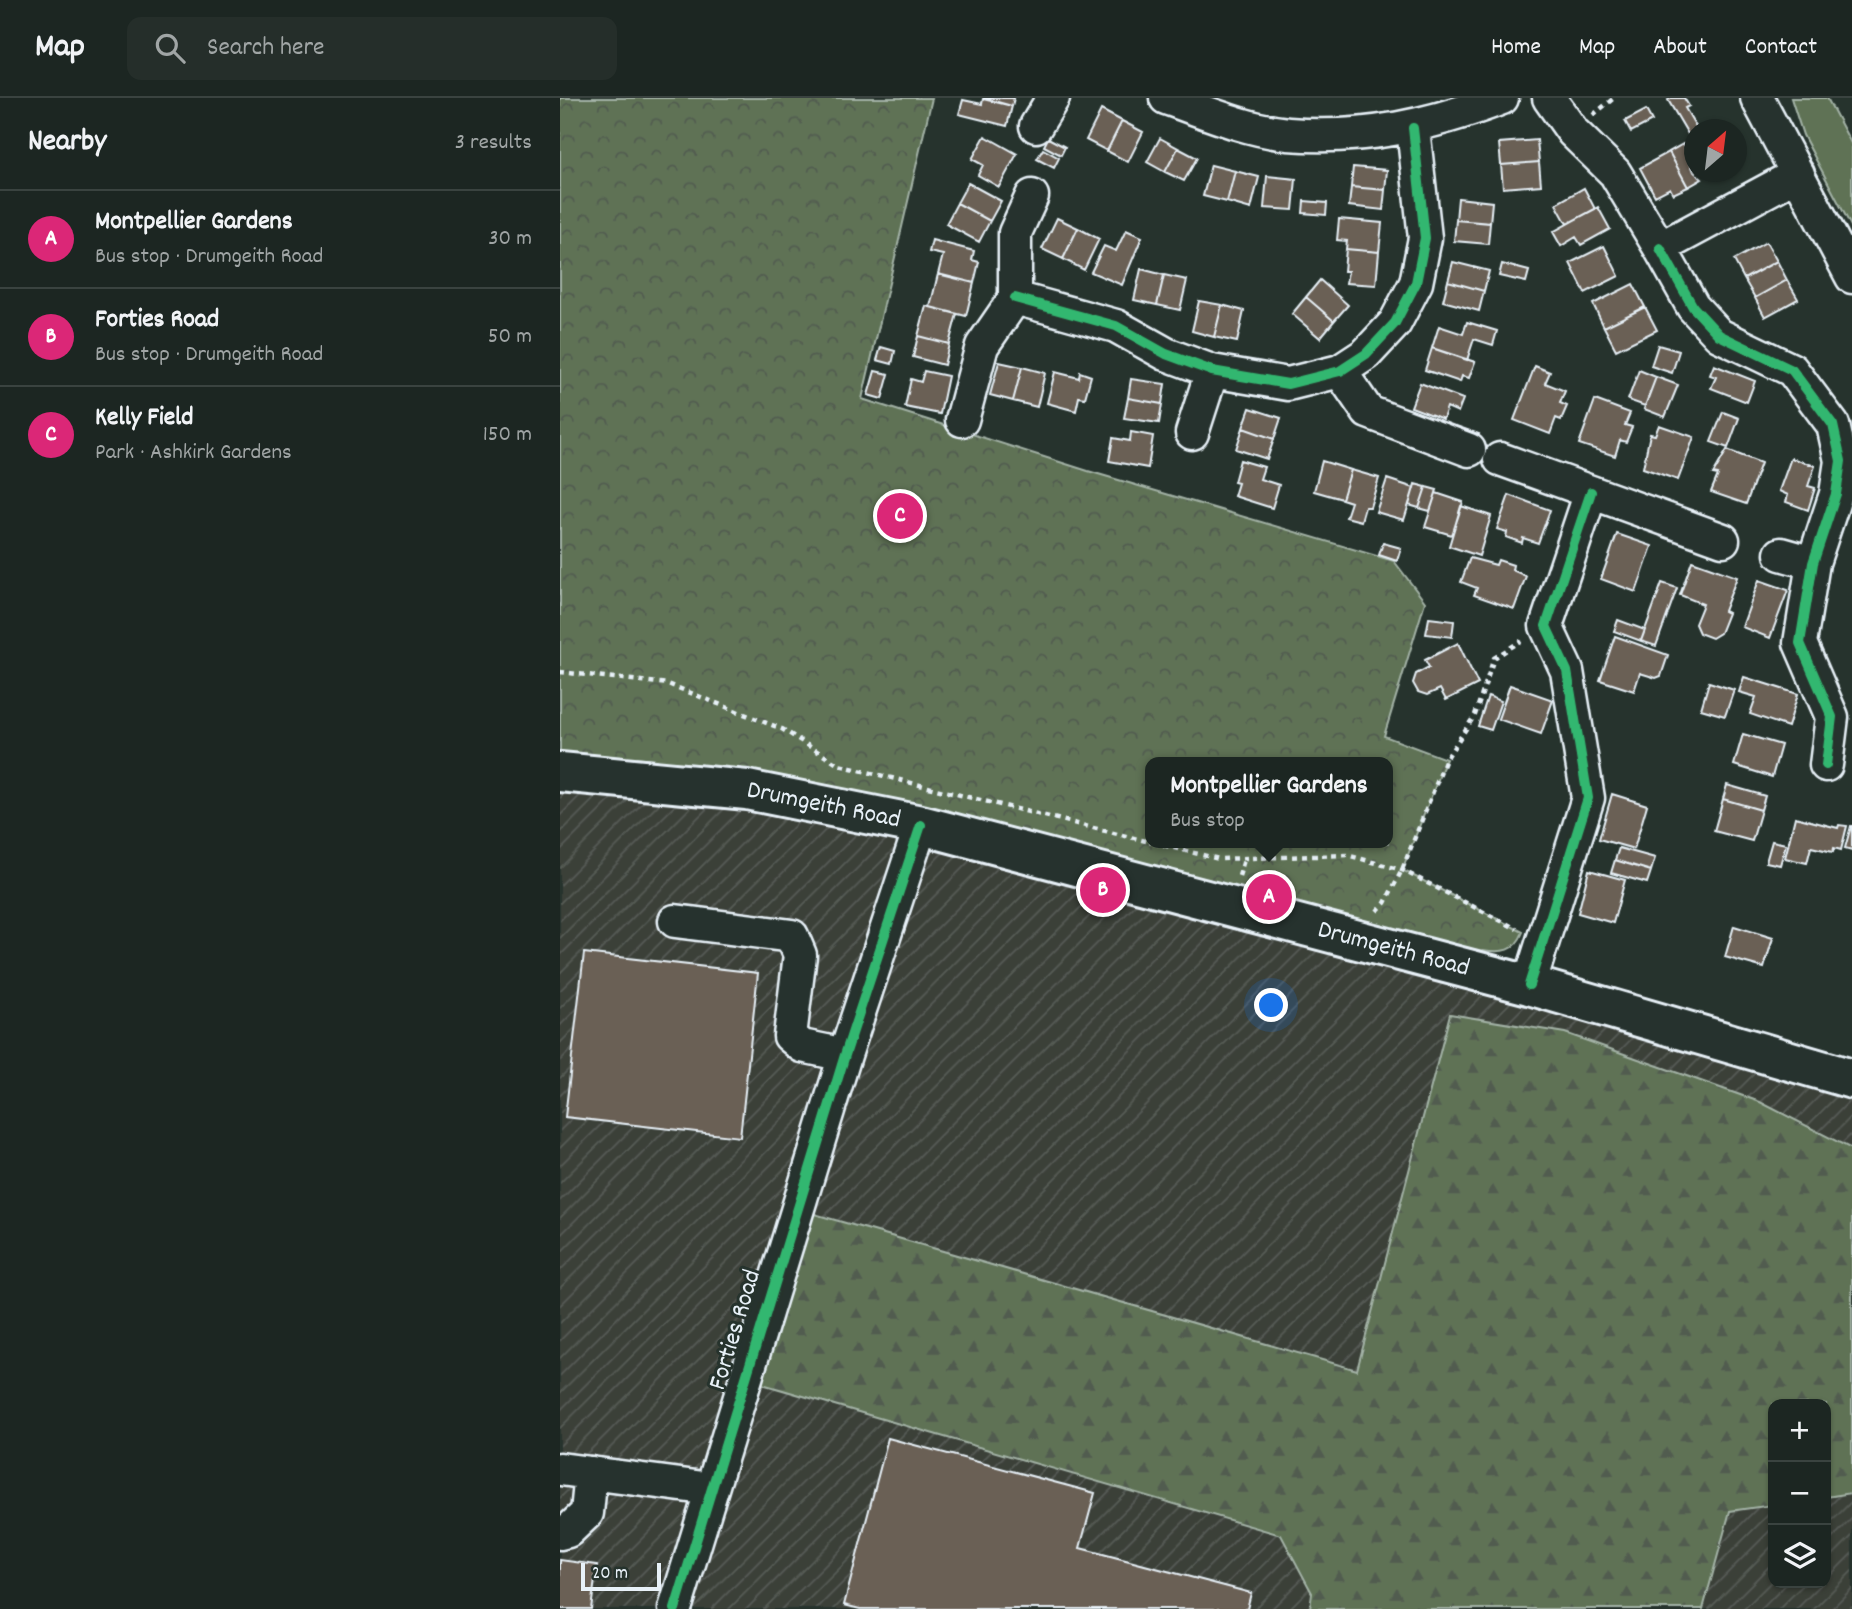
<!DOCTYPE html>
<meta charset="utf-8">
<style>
body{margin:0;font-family:Dekko,sans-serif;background:#252e2a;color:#f1f3f6}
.controls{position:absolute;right:21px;bottom:21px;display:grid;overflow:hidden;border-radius:14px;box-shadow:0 2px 5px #0004}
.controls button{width:63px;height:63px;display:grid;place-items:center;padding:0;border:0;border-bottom:2px solid #3a4340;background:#1c2622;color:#f1f3f6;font:35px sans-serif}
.compass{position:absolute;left:1124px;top:21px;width:63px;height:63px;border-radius:50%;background:#1c2622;box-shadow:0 2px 5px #0004;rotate:28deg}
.scale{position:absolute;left:21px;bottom:18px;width:80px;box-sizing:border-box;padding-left:7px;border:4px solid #e8f1f8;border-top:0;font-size:19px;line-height:24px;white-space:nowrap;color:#e8f1f8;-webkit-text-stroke:5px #26332d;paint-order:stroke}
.you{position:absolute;left:712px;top:908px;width:24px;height:24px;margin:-18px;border:5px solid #fff;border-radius:50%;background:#1a73e8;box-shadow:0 0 0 10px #1a73e833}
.badge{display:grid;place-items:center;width:46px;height:46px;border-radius:50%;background:#db2777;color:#fff;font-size:23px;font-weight:700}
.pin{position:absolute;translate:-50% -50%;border:4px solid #fff;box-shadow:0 2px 7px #0006}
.popup{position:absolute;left:585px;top:659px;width:248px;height:91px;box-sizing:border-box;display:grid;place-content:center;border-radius:14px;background:#1c2622;filter:drop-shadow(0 2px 5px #0005);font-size:23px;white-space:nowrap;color:#a0a5a5}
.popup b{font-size:26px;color:#f1f3f6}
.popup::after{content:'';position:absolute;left:50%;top:100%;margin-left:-14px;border:14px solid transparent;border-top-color:#1c2622}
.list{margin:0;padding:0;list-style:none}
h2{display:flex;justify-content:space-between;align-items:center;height:91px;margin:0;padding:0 28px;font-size:30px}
h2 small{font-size:23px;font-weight:400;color:#a0a5a5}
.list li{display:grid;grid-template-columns:46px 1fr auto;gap:21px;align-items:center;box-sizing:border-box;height:98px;padding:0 28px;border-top:2px solid #3a4340}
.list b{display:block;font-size:26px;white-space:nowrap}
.list p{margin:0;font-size:23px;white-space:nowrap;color:#a0a5a5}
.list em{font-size:23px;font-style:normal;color:#a0a5a5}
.icon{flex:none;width:38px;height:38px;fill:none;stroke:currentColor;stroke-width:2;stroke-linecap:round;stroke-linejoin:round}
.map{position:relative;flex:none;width:1292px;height:1511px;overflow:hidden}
header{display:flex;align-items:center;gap:42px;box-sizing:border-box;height:98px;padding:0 35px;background:#1c2622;border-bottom:2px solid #3a4340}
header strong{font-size:33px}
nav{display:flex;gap:38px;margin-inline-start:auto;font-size:24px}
.search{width:490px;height:63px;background:#252e2a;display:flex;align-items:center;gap:18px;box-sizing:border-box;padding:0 24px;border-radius:14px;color:#a0a5a5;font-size:26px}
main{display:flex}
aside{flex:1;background:#1c2622}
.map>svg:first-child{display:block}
.industrial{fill:url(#industrial-furrows);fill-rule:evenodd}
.green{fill:#5e7255;stroke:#a3b2a6;stroke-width:2}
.forest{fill:url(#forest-firs);stroke:#a3b2a6;stroke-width:2}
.park{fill:url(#park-crowns);stroke:#a3b2a6;stroke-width:2;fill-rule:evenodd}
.building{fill:#6b6054;stroke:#e8f1f8;stroke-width:2}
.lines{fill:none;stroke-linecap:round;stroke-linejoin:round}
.minor-casing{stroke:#e8f1f8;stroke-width:37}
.major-casing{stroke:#e8f1f8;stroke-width:44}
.path{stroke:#e8f1f8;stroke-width:4.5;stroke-dasharray:5 5;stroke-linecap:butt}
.minor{stroke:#26332d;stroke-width:32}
.major{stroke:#26332d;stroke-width:38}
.cycleway-casing{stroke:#26332d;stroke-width:15}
.cycleway{stroke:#33b770;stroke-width:10}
.labels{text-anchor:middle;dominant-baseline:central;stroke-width:6;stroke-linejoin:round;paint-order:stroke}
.street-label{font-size:26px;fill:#e8f1f8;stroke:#26332d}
</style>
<header>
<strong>Map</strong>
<div class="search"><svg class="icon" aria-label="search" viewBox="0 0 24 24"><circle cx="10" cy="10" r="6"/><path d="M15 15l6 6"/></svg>Search here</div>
<nav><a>Home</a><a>Map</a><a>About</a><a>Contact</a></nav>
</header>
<main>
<aside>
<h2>Nearby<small>3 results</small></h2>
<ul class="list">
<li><span class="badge">A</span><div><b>Montpellier Gardens</b><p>Bus stop · Drumgeith Road</p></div><em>30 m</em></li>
<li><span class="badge">B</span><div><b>Forties Road</b><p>Bus stop · Drumgeith Road</p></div><em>50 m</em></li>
<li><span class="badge">C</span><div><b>Kelly Field</b><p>Park · Ashkirk Gardens</p></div><em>150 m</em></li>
</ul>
</aside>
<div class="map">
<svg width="1292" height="1511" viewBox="0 0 1292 1511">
<defs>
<pattern id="industrial-furrows" width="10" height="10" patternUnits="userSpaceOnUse" patternTransform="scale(1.75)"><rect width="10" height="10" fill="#3b4039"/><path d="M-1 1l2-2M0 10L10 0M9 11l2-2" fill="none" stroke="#575c56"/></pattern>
<pattern id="forest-firs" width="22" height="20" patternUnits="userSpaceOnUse" patternTransform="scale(1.75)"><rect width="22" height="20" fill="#5e7255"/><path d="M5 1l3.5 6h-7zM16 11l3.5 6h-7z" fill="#515b4f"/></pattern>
<pattern id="park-crowns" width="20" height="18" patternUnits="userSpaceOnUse" patternTransform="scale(1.75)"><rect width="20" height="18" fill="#5e7255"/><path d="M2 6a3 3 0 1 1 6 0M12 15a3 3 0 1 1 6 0" fill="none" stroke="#515b4f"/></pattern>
</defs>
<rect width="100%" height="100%" fill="#26332d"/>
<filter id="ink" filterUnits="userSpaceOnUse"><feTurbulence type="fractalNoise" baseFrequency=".0143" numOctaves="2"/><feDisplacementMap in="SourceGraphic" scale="14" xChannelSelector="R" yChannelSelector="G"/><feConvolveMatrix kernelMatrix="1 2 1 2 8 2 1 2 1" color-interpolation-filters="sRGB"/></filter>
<g filter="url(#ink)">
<path class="industrial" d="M0 674 187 692 1292 981V1511H0ZM1213 1306H1266V1485H1213Z"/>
<path class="green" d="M1231 0H1267L1292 47V130L1243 37Z"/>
<path class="forest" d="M890 916 1005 935 1200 1004 1292 1051V1395L1266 1399V1306H1213V1407L1170 1413 1143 1511H750L752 1495 721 1437 185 1281 237 1111 797 1272Z"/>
<path class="park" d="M0 0H372L302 301 528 373 834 463 865 504 824 638 886 661 842 772 963 834C955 854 942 855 923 852L920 858 224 680 85 661 0 656ZM590 664H828V745H590Z"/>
<path class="building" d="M423 0H454L452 8Z
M1111 0H1124L1129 8 1125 10 1138 32H1134V39L1131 41 1108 2Z
M423 1 452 8 447 28 399 16 403 2 422 6Z
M541 12 562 23 547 53 526 42Z
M1086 12 1092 23 1071 34 1065 23Z
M562 23 583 34 568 64 547 53Z
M425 38 457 56 439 89 418 77 423 67 412 61Z
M488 40 505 49 501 57 484 48Z
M600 40 618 50 605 74 587 64Z
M977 42 979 64 941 67 939 45Z
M1123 46 1134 74 1142 81 1128 89 1109 54Z
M618 50 637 60 624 83 605 74Z
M483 51 499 60 494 70 477 61Z
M1109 54 1128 89 1113 96 1110 90 1095 98 1080 70Z
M979 64 981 87 943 90 941 67Z
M651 67 675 73 667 104 643 98Z
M793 69 827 72 825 92 791 89Z
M675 73 699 79 691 111 667 104Z
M707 78 736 81 733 112 704 110Z
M408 85 441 103 430 123 397 105Z
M791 89 825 92 823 112 789 108Z
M1024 90 1035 111 1007 126 996 106Z
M898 100 932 104 930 125 896 122Z
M744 103 767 105 766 117 743 115Z
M397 105 430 123 419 144 386 126Z
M1038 109 1050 131 1021 147 1016 139 1001 148 993 134Z
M497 120 518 130 503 161 482 151Z
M779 121 822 125 819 154 786 151 787 143 777 142Z
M896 122 930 125 928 146 894 143Z
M518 130 539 141 524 172 503 161Z
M566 132 582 139 562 187 531 174 544 148 556 153Z
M372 142 414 153 412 162 419 164 414 185 378 176 383 157 369 154Z
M1206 144 1217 163 1184 181 1174 162Z
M1044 148 1059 178 1025 195 1010 165Z
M786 151 819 154 816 187 786 185 788 173H784Z
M1217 163 1227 182 1195 200 1184 181Z
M893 164 929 173 924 193 888 183Z
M942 166 969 173 966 184 939 178Z
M581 171 604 177 597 207 574 202Z
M378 176 414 185 406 218 370 209Z
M604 177 627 182 620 212 597 207Z
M760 182 788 207 774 223 746 199Z
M1227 182 1238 201 1205 219 1195 200Z
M888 183 924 193 919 213 883 203Z
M1073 186 1085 209 1044 229 1033 206Z
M746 199 774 223 760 240 732 216Z
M639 203 662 207 654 239 632 233Z
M662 207 684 213 677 244 654 239Z
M366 208 397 216 389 246 358 238Z
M1085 209 1097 232 1056 252 1044 229Z
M907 224 937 233 933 247 914 241 907 262 872 250 879 228 903 236Z
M358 238 389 246 384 267 353 259Z
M1098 247 1119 253 1112 275 1091 268Z
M321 249 335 253 332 266 317 262Z
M872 250 915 264 909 280 902 278 900 284 865 272Z
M439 264 462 269 453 303 430 297Z
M1154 267 1195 283 1187 304 1151 290 1156 279 1150 277Z
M975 268 990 274 985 285 1005 293 1000 305 1007 308 1001 322 996 320 990 336 954 322Z
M462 269 485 275 477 309 453 303Z
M1079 272 1096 279 1085 308 1068 302Z
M315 273 329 276 322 301 308 297Z
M364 273 388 278 380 316 345 309 351 281 361 284Z
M495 274 519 280 520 274 531 278 525 300 519 299 516 313 487 305Z
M1096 279 1118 287 1105 319 1084 311Z
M571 281 605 286 602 306 568 300Z
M860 285 903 301 898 314 887 309 883 321 851 309Z
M568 300 602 306 599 325 564 320Z
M1035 302 1070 315 1065 327 1072 329 1066 344 1060 342 1055 358 1019 346Z
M690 310 721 320 714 341 683 330Z
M1163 314 1179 320 1168 350 1151 344Z
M1099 327 1134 339 1118 382 1083 370 1090 336 1095 337Z
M896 328 919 336 914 348 892 339Z
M683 330 714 341 707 361 676 351Z
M571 334 593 338 588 370 549 363 553 340 570 343Z
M1167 352 1201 365 1186 406 1151 394 1158 377 1153 376Z
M1231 360 1255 368 1248 388 1255 390 1248 412 1226 404 1228 397 1219 393Z
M680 362 704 369 700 381 719 387 712 410 674 398 678 385 674 384Z
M762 363 791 372 782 401 754 393Z
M791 372 819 380 810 409H805L801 423 786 419 791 404 782 401Z
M827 381 854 390 844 422 816 414Z
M855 386 866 389 859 410 849 407Z
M866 389 877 392 870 413 859 410Z
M876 395 903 404 892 437 865 429Z
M949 397 990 412 978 445 963 440 962 445 946 439 947 434 937 431Z
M901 408 931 418 919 458 889 448Z
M1057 436 1092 448 1076 494 1041 481Z
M823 445 841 450 837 463 819 457Z
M910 460 936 467 938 462 953 467 952 472 966 478 954 511 914 497 917 490 901 484Z
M1132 463 1177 479 1164 513 1168 515 1160 535 1152 540 1139 535 1135 526 1143 506 1120 497Z
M1199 482 1228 492 1210 540 1182 529Z
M1102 485 1117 490 1096 548 1081 543Z
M869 520 894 523 892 539 866 536Z
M1058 522 1085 532 1081 543 1054 533Z
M1055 538 1108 557 1101 578 1096 580 1080 575 1074 593 1040 582Z
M898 545 918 586 886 602 880 591 867 597 858 594 853 585 856 576 869 569 865 562Z
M1184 579 1238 596 1228 629 1190 616 1196 599 1179 594Z
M1149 584 1174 592 1165 618 1141 611Z
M950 587 993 602 981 636 938 621Z
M928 598 941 603 931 632 918 628Z
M1183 636 1221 647 1212 679 1174 667Z
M1167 687 1205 698 1201 712 1163 701Z
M1052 696 1087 707 1074 751 1039 741Z
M1163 701 1201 712 1192 743 1154 733Z
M1235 719 1278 730 1279 727 1287 728 1281 752 1274 750 1273 754 1251 749 1247 765 1225 760Z
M1291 728H1292V752L1285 750Z
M1212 743 1226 746 1220 767 1206 764Z
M1059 750 1095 760 1091 773 1055 762Z
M1055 762 1091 773 1087 785 1051 775Z
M1029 772 1065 782 1053 825 1018 815Z
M1174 828 1213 840 1204 870 1165 859Z
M24 855 198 875 180 1039 5 1019Z
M328 1340 535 1395 520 1450 691 1495 687 1511H300L284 1507Z
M0 1462 37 1467 31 1511H0Z"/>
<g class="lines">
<defs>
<path id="minor" d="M606 0C645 14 687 32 728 36 804 42 872 27 942 0
M989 0 1013 34 1055 75 1100 150 1238 76
M1197 0 1292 179
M476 28 493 0
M1100 150 1133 209 1159 237 1232 272 1273 327 1281 363 1276 396 1253 465 1240 545 1272 619 1266 667
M455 200 556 228 606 256 652 273 728 286 780 273 806 256 835 225 856 185 865 140 853 30
M780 273 808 314 909 352
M402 322 422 248 455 200V135L472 98
M632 335 652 273
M940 361 1163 442
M1221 456 1253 465
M115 823 232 838 240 857 230 938 242 948 285 957
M969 887 1028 700 1007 573 986 528 1031 394
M0 1371 151 1391
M0 1435 8 1433 27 1415 31 1375
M115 1511 285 957 361 727"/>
<g id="major">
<path id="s1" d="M0 674 187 692 361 727 969 887 1292 981"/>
</g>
</defs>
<use href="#minor" class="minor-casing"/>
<use href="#major" class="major-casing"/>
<path class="path" d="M1033 17 1054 0
M0 574 108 586 222 631 279 667 590 744
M594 745 659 761 787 757 842 772 957 831
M679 778 684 762
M817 813 825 805 842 772 886 661 915 617 934 560 961 543"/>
<use href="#minor" class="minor"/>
<use href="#major" class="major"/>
<defs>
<path id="cycleway" d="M1100 150 1133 209 1159 237 1232 272 1273 327 1281 363 1276 396 1253 465 1240 545 1272 619 1266 667
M455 200 556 228 606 256 652 273 728 286 780 273 806 256 835 225 856 185 865 140 853 30
M969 887 1028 700 1007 573 986 528 1031 394
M115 1511 285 957 361 727"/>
</defs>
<use href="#cycleway" class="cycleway-casing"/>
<use href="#cycleway" class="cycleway"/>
</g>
</g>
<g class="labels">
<g class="street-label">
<text stroke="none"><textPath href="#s1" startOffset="266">Drumgeith Road</textPath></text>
<text stroke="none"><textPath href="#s1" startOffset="854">Drumgeith Road</textPath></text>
<text transform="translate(176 1232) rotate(-73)">Forties Road</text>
</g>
</g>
</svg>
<div class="controls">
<button>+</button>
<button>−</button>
<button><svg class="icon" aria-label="layers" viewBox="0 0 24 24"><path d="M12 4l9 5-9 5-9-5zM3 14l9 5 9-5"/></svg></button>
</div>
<svg class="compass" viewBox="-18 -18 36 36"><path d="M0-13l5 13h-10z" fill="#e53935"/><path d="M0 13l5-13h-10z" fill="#a0a5a5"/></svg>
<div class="scale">20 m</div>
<div class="you"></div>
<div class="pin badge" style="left:709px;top:799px">A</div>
<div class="popup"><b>Montpellier Gardens</b>Bus stop</div>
<div class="pin badge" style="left:543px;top:792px">B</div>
<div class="pin badge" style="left:340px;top:418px">C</div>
</div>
</main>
